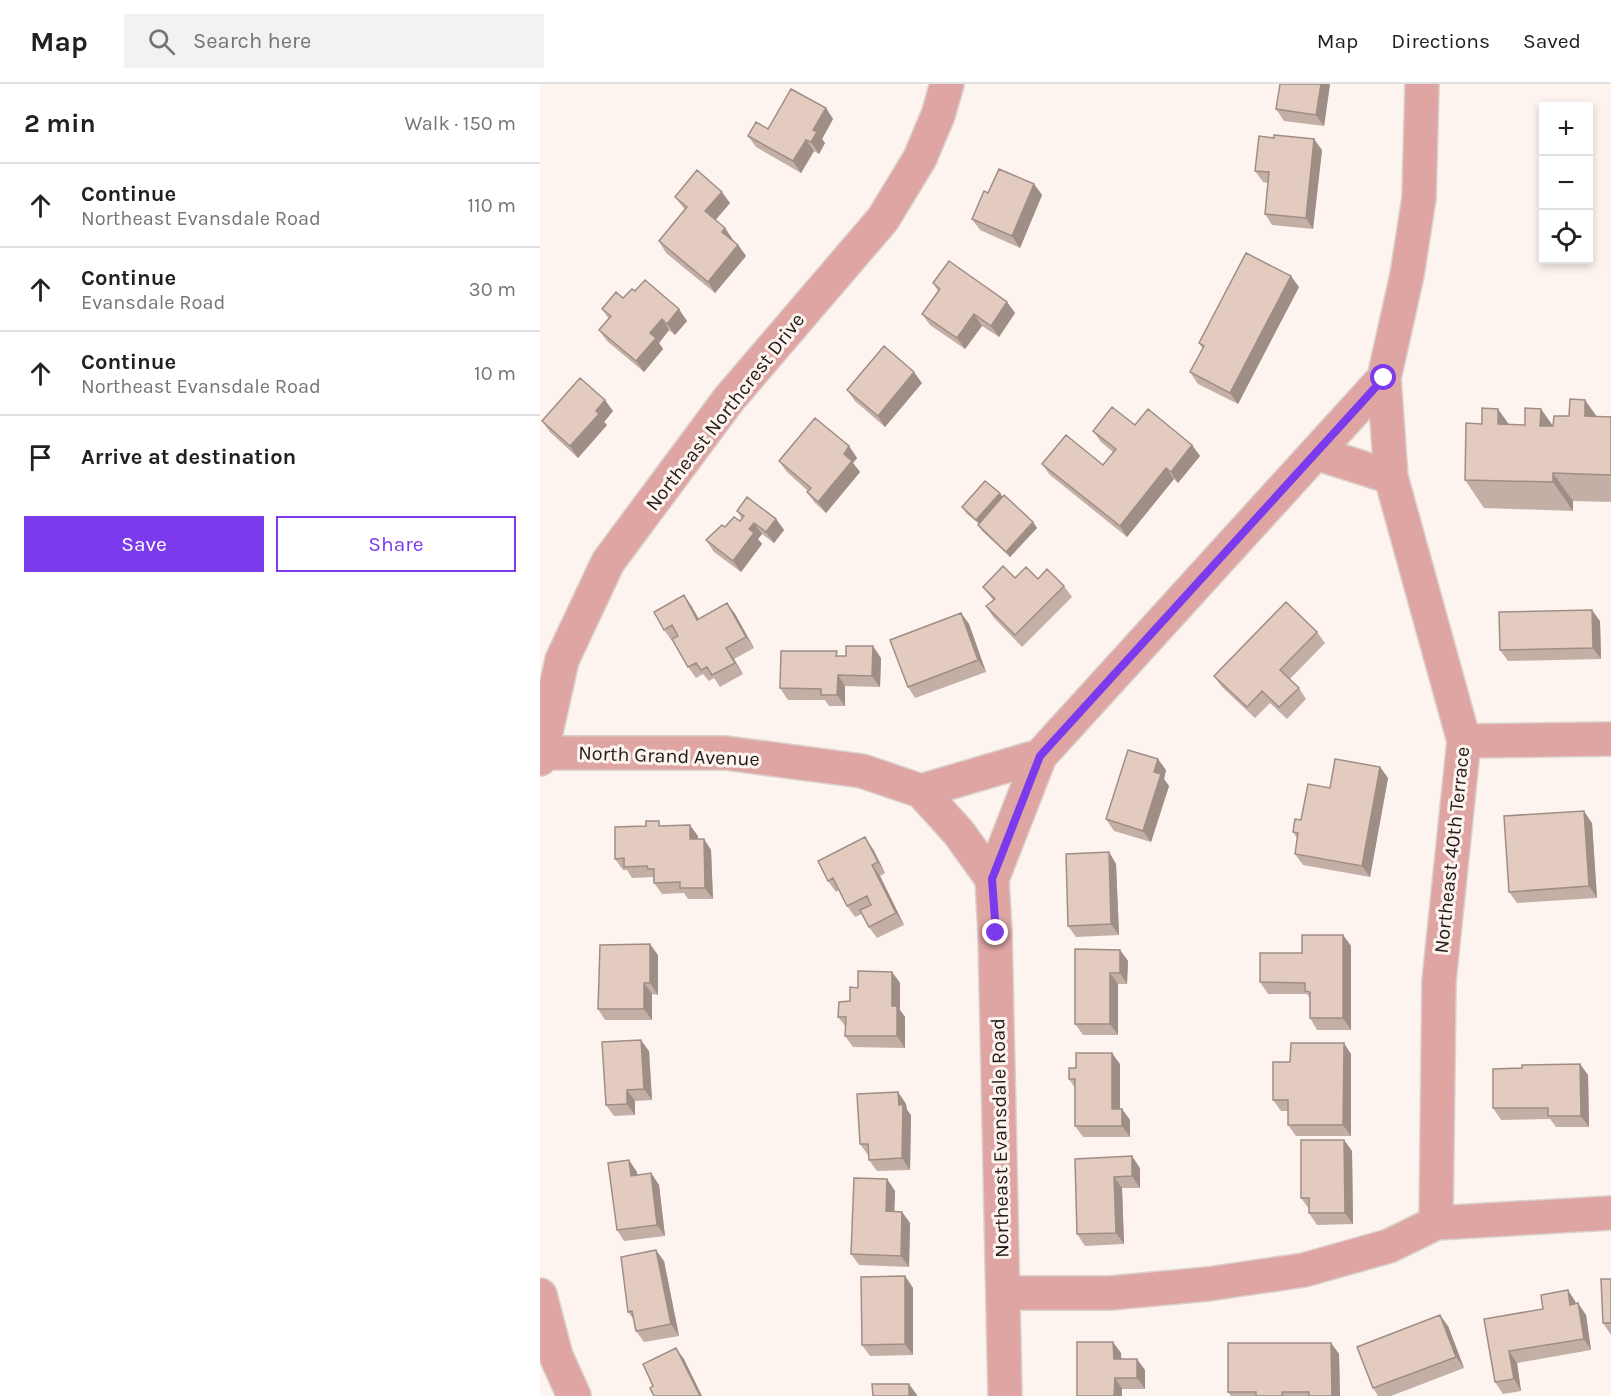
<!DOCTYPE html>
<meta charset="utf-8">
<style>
body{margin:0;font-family:Karla,sans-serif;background:#f2f2f2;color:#202124}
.controls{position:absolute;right:18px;top:18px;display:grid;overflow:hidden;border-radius:0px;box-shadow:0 3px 9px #0003}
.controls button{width:54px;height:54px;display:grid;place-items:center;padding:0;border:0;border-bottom:2px solid #e0e0e0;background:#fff;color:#202124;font:30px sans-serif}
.stop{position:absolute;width:18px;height:18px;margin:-14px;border:4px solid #7c3aed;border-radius:50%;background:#fff}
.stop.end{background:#7c3aed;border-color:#fff;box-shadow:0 2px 6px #0008}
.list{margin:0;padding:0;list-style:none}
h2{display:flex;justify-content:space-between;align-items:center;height:78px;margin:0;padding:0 24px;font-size:26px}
h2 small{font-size:20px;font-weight:400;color:#757577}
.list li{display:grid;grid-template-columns:39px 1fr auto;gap:18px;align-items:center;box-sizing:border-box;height:84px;padding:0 24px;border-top:2px solid #e0e0e0}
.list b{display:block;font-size:22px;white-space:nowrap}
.list p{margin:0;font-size:20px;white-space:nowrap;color:#757577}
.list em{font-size:20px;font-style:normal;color:#757577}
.actions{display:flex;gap:12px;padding:18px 24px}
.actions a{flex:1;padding:14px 0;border:2px solid #7c3aed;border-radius:0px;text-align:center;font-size:21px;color:#7c3aed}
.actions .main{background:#7c3aed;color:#fff}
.icon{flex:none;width:33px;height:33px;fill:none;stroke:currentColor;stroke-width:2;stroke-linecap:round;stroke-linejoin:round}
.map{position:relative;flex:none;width:1071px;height:1312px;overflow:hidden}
header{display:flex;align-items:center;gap:36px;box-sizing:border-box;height:84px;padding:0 30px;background:#fff;border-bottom:2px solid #e0e0e0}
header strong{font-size:28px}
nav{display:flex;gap:33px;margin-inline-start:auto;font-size:21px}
.search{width:420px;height:54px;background:#f2f2f2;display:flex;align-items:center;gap:15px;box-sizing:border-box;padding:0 21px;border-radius:0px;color:#757577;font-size:22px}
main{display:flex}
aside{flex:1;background:#fff}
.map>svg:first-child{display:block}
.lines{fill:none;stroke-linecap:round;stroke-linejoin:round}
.street-casing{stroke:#dad0cc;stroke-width:36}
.street{stroke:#dfa5a3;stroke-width:33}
.wall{fill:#c3afa5}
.shaded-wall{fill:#9f8e86}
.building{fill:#e3cbc0;stroke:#9f8e86;stroke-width:1.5}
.route{stroke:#7c3aed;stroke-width:8}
.labels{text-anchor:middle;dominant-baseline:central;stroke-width:6;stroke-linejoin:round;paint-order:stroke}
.street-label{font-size:20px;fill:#231b17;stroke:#fdf3ef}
</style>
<header>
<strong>Map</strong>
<div class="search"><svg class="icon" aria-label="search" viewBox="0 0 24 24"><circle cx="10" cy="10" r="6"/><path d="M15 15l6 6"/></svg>Search here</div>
<nav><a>Map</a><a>Directions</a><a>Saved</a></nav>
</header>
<main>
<aside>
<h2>2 min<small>Walk · 150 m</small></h2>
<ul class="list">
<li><svg class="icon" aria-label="ahead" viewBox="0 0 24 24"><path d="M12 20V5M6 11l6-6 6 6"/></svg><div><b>Continue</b><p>Northeast Evansdale Road</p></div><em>110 m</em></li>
<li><svg class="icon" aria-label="ahead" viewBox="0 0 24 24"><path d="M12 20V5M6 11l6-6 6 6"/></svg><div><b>Continue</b><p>Evansdale Road</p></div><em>30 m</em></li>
<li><svg class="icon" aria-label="ahead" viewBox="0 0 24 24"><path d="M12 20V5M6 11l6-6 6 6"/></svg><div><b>Continue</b><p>Northeast Evansdale Road</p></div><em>10 m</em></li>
<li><svg class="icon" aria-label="arrive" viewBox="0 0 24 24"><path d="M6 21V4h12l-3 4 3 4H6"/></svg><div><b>Arrive at destination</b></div></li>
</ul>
<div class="actions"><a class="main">Save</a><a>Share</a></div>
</aside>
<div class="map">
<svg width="1071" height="1312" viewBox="0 0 1071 1312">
<rect width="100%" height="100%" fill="#fdf3ef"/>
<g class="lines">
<defs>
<path id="street" d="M844 294 851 393 924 657 899 897 896 1139
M776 369 851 393
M924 657 1071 655
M0 669H186L322 687 381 707 500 672
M0 675 22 576 68 478 189 315 343 135 380 74 398 31 407 0
M381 707 419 749 452 795
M464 1209H570L668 1200 764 1186 849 1162 896 1139 1071 1129
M0 1211 16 1272 34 1312
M465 1312 455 849 452 795 500 672 844 294 867 191 879 114 882 0"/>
</defs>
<use href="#street" class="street-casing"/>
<use href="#street" class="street"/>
</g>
<path class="wall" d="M790 0 784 42 744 37 736 25Z
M286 24 293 35 282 55 285 59 279 70 274 67 261 89 216 63 208 52Z
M782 66 773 145 732 141 725 130 728 99 723 98 715 87Z
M494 100 502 111 480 164 440 146 432 135 448 109Z
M135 113 190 119 175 136 185 144 193 156 198 161 206 172 175 209 126 169 119 157 145 126Z
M393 199 467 218 475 229 459 253 442 242 425 265 390 241 382 230 398 207Z
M759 203 698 320 658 300 650 288 663 265 659 259Z
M95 207 147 237 135 251 129 246 119 259 123 265 104 288 67 257 59 246 69 235 62 225Z
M382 299 345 343 315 317 307 306Z
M73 327 64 338 67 341 38 374 10 348 2 337Z
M1071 332V418L1033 417V427L944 424 925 396 942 340 1013 342 1057 333H1071Z
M595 341 652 361 660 372 638 399 634 395 587 453 510 391 502 380 563 381 573 368 561 358 553 347Z
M309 362 317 374 313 379 320 388 286 429 275 419 267 408 268 407 247 388 239 377Z
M460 409 462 414 493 438 497 444 470 473 442 447 438 441 439 440 426 429 422 423Z
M197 427 236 435 244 446 234 459 222 450 218 455 222 460 201 488 174 468 166 456 185 443 200 437 202 435Z
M475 494 524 502 532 513 482 563 454 534 446 522 453 516 443 503Z
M144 511 152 523 159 535 187 519 195 530 214 564 194 575 203 590 180 603 174 594 169 597 163 590 156 594 148 583 133 556 132 557 124 546Z
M421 529 429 540 446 588 375 614 368 603Z
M1060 537 1061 575 968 577 960 566Z
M777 548 785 559 750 595 759 604 766 615 747 635 730 619 715 634 682 603 674 592Z
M300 572 341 574 340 603 305 602V622H289L285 616H248L240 604Z
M840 683 848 694 830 793 763 781 755 770 757 754 753 748 761 736 790 704Z
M626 686 624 695 629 702 611 758 574 747 566 735Z
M1052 739 1057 814 977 819 969 808Z
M122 742 158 752V755H164L171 766 173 815H148L144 809 122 810 114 799 113 793 92 794 87 786H83L75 775Z
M333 765 345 789 340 792 364 841 337 854 329 843 322 830 315 833 307 822 299 806 296 808 288 797Z
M569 768 576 780 579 851 536 853 528 842Z
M803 851 811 862V946H777L770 934V915L767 910H728L720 898 762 869Z
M580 866 588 877 587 900H578V951H543L535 940Z
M118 871V911L112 910V936H65L58 925Z
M352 888 360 899V926L365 933V964L313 963 305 952 306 943 298 933 310 917 318 904Z
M109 967 112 1016 95 1017V1031L74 1032 66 1021Z
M811 970V1052H756L748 1041V1027H741L733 1016 750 978Z
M580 980V1025L590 1036V1053H543L535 1042V1004L529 995Z
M1040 980 1048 991 1049 1043H1016L1010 1035 961 1036 953 1024 982 984Z
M358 1008 366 1020 367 1026 371 1031 370 1086 337 1087 329 1076V1071H328L320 1060Z
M804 1056 812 1067 813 1140 777 1141 769 1129V1125L761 1114Z
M535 1075 600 1084V1104H582L584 1160 545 1162 537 1150Z
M97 1088V1091L111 1089 119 1101 125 1152 84 1157 77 1146Z
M347 1095 355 1107 354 1128H362L370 1139 369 1183 319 1181 311 1170Z
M124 1177 139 1252 104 1258 96 1247 94 1236 88 1228Z
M365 1192 373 1204V1271L330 1272 322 1261Z
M1071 1195V1251L1063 1239Z
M1035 1217 1036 1220 1046 1231 1051 1266 977 1279 981 1307 963 1310 955 1298 944 1235 1003 1225Z
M908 1242 924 1284 851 1312H838L833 1304Z
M791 1259 799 1270 800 1312H691L688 1308Z
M581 1269V1275L605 1286V1305H582L537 1312Z"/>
<path class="shaded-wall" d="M781 0H790L784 42 776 31Z
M286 24 293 35 282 55 285 59 279 70 271 58 273 46Z
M774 55 782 66 773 145 766 134Z
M266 56 274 67 261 89 253 77Z
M494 100 502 111 480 164 472 152Z
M182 108 190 119 173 139 165 127Z
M185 144 193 156 190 159 182 148Z
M198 161 206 172 175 209 168 198Z
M751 192 759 203 698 320 690 309Z
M467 218 475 229 459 253 451 242Z
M139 225 147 237 135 251 127 240Z
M434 230 442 242 425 265 417 254Z
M122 235 129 246 119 259 123 265 104 288 96 277 110 249Z
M374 288 382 299 345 343 338 332Z
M65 316 73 327 64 338 67 341 38 374 30 362 56 327Z
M1045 316 1065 344 1045 332Z
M958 325 978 353 958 340Z
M1001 325 1021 353 1000 342Z
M652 361 660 372 638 399 631 388Z
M309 362 317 374 313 379 320 388 286 429 278 418 304 370Z
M626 384 634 395 587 453 580 442Z
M1013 389 1033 417V427L1013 398Z
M460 409 464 415 441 441 436 436Z
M236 435 244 446 234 459 226 448Z
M493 438 497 444 470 473 466 468Z
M214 439 222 450 218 455 222 460 201 488 193 477 209 445Z
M144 511 152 523 165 547 157 536Z
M187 519 195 530 214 564 206 553Z
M1052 526 1060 537 1061 575 1053 564Z
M421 529 429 540 446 588 438 576Z
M333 562 341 574 340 603 332 592Z
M186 564 194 575 203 590 195 579Z
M298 591 305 602V622L297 611Z
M618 675 626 686 624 695 629 702 611 758 603 747 614 688Z
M840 683 848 694 830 793 822 782Z
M1044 727 1052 739 1057 814 1049 802Z
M150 741 158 752V766L150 755Z
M325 753 333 765 345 789 338 778Z
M164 755 171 766 173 815 165 804Z
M569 768 576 780 579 851 571 840Z
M332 781 340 792 364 841 356 829Z
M803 851 811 862V946L803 934Z
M110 860 118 871V911L110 899Z
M580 866 588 877 587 900 580 889Z
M352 888 360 899V926L365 933V964L357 952 352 922Z
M570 889 578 900V951L570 940Z
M104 899 112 910V936L104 925Z
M101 956 109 967 112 1016 104 1005Z
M804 959 811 970V1052L803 1041Z
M572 969 580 980V1036L572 1025Z
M1040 980 1048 991 1049 1043 1041 1032Z
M87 1006 95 1017V1031L87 1020Z
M358 1008 366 1020 367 1026 371 1031 370 1086 362 1074Z
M582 1025 590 1036V1053L582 1042Z
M804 1056 812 1067 813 1140 805 1129Z
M592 1072 600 1084V1104L592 1092Z
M89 1076 97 1088 99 1103 91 1092Z
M111 1089 119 1101 125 1152 117 1141Z
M574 1093 582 1104 584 1160 576 1149Z
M347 1095 355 1107 354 1139 346 1127Z
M362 1128 370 1139 369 1183 361 1172Z
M116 1166 124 1177 139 1252 131 1240Z
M365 1192 373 1204V1271L365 1260Z
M1028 1206 1035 1217 1038 1232 1030 1221Z
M1038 1219 1046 1231 1051 1266 1044 1255Z
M900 1231 908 1242 924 1284 916 1273Z
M573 1258 581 1269 582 1286 574 1275Z
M791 1259 799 1270 800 1312H792Z
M136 1264 144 1275 162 1312H160Z
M969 1267 977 1279 981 1307 974 1295Z
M597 1275 605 1286V1305L597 1294Z
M575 1294 582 1305V1312H574Z
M369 1300 377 1311V1312H369Z"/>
<path class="building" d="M740 0H781L776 31 736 25Z
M251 5 286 24 273 46 277 48 271 58 266 56 253 77 208 52 216 38 228 45Z
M734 51 774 55 766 134 725 130 729 88 715 87 719 52 734 54Z
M459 85 494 100 472 152 432 135 444 107 448 109Z
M157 86 182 108 165 127 185 144 182 148 198 161 168 198 119 157 147 123 135 113Z
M706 169 751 192 690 309 650 288 664 262 659 259Z
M409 177 467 218 451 242 434 230 417 254 382 230 400 205 393 199Z
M105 196 139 225 127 240 122 235 110 249 116 254 96 277 59 246 71 232 62 225 76 208 83 214 92 205 95 207Z
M344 262 374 288 338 332 307 306Z
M40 294 65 316 56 327 59 330 30 362 2 337Z
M1030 315 1045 316V332L1071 333V332V391L1013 389V398L925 396 926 339 942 340V324L958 325V340L985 341V324L1001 325 1000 342H1013L1014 332H1029Z
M572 323 595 341 608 325 652 361 631 388 626 384 580 442 502 380 526 351 563 381 576 365 553 347Z
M275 334 309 362 304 370 312 377 278 418 267 408 271 404 239 377Z
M445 397 460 409 436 436 422 423Z
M464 411 493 438 466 468 438 441Z
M207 413 236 435 226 448 214 439 209 445 214 449 193 477 166 456 182 441 185 443 194 433 200 437 204 432 197 427Z
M463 482 475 494 486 483 498 495 507 485 524 502 475 551 446 522 455 515 443 503Z
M144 511 157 536 187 519 206 553 186 564 195 579 172 591 167 583 161 586 156 579 148 583 132 555 138 552 132 541 124 546 114 528Z
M746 518 777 548 740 586 759 604 739 623 722 607 707 623 674 592Z
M1052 526 1053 564 960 566 959 528Z
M421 529 438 576 368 603 350 556Z
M306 562H333L332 592 298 591 297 611H281V605L240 604 241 567H297L296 572H306Z
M588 666 618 675 614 688 621 690 603 747 566 735Z
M795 675 840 683 822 782 755 770 758 749 753 748 755 735 761 736 768 700 790 704Z
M1044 727 1049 802 969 808 964 732Z
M106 737H119V742L150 741V755H164L165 804H140V798L114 799V785H108L107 782 84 783V774L75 775V743L106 742Z
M325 753 338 778 332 781 356 829 329 843 320 826 331 821 327 812 307 822 293 794 288 797 278 777Z
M569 768 571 840 528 842 526 770Z
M762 851H803V934H770V908L765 907V899L720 898V869H762Z
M110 860V899H104V925H58L60 861Z
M535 865 580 866V889H570V940H535Z
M318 887 352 888V922H357V952H305L306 933H298L299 918 310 917V903L318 904Z
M101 956 104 1005 87 1006V1020L66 1021 62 958Z
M751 959H804L803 1041H748V1016H733V978H750Z
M536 969H572V1025H582V1042H535V995H529V984H536Z
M1040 980 1041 1032H1008V1024H953V985L982 984V981Z
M358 1008 359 1021 363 1020 362 1074 329 1076 328 1060H320L317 1010Z
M761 1056H804L805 1129H769V1114H761Z
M592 1072V1092L574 1093 576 1149 537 1150 535 1075Z
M89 1076 91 1092 111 1089 117 1141 77 1146 68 1079Z
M314 1094 347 1095 346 1127 362 1128 361 1172 311 1170Z
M116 1166 131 1240 96 1247 92 1227 88 1228 81 1173Z
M365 1192V1260L322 1261 321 1193Z
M1061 1195H1071V1239H1063Z
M1028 1206 1030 1221 1038 1219 1044 1255 969 1267 974 1295 955 1298 944 1235 1003 1225 1001 1211Z
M900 1231 916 1273 833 1304 817 1263Z
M537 1258H573L574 1275H597V1294H575L574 1312H537Z
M688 1259H791L792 1312H769V1308H742V1312H716V1308H688Z
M136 1264 160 1312H114L110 1304 113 1302 103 1280Z
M332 1300H369V1312H333Z"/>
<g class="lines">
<path class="route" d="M456 849 452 795 500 672 844 294"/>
</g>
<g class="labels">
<g class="street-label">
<text transform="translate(185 328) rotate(-52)">Northeast Northcrest Drive</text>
<text transform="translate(129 672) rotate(2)">North Grand Avenue</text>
<text transform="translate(912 766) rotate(-84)">Northeast 40th Terrace</text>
<text transform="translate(460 1054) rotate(-91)">Northeast Evansdale Road</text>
</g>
</g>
</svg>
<div class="controls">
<button>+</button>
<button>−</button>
<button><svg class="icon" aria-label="locate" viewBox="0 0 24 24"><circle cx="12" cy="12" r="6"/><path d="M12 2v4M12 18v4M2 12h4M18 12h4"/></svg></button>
</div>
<div class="stop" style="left:844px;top:294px"></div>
<div class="stop end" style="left:456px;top:849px"></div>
</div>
</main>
